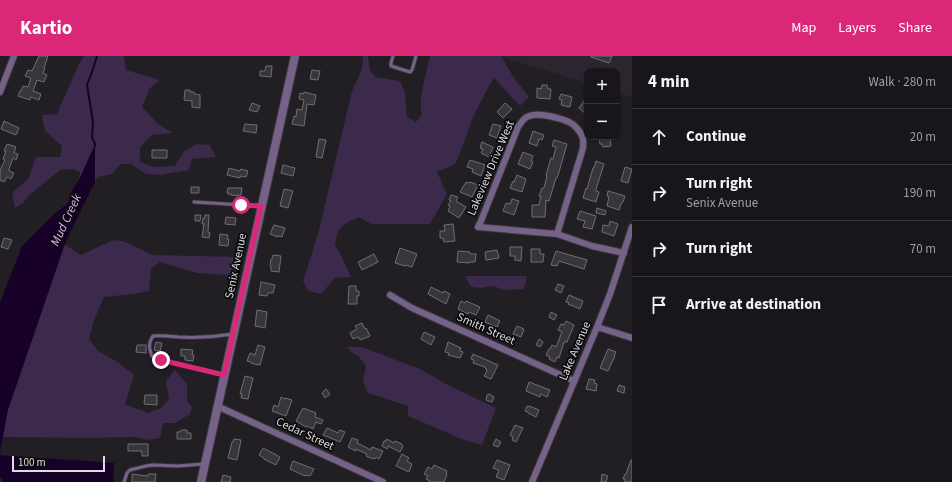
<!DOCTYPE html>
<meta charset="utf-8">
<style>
body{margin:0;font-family:"Source Sans 3",sans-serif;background:#221f24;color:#f1f3f6}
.controls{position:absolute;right:12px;top:12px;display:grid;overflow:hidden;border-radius:8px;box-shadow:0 1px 3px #0004}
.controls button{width:36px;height:36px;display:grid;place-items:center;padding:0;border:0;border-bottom:1px solid #37353a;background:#19161b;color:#f1f3f6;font:20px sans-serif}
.scale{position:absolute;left:12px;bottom:10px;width:93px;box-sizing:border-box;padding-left:4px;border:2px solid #dedce0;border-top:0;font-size:11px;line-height:14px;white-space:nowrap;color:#dedce0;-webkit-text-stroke:3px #0a090b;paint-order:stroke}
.stop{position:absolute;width:12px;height:12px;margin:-9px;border:3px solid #db2777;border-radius:50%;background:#fff}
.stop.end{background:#db2777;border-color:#fff;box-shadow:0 1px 4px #0008}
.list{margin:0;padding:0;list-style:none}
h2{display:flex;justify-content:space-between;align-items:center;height:52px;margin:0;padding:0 16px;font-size:17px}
h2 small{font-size:13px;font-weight:400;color:#9f9fa3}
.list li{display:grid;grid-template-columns:26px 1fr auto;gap:12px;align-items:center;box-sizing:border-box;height:56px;padding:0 16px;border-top:1px solid #37353a}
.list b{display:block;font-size:15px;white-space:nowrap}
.list p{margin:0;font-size:13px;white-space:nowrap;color:#9f9fa3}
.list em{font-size:13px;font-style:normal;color:#9f9fa3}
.icon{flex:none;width:22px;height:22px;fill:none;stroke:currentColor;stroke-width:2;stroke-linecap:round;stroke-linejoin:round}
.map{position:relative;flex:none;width:632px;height:426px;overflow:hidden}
header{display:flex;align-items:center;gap:24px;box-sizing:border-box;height:56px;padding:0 20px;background:#db2777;color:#fff}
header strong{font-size:19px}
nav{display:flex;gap:22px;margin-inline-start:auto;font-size:14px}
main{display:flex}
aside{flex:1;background:#19161b}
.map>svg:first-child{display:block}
.built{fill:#2b2530}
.green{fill:#3b2a4b}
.water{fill:#180128}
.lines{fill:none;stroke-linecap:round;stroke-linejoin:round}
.stream{stroke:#180128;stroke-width:2}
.building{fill:#38363b;stroke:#706d74}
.service-casing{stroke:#3b393e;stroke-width:4.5}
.minor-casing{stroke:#3b393e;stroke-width:8}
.tertiary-casing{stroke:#3b393e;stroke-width:10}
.service{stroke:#766289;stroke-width:3}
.minor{stroke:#766289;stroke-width:6}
.tertiary{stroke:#766289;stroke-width:8}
.route{stroke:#db2777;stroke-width:5}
.labels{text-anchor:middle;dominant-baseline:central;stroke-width:3.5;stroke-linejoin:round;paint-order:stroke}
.street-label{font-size:12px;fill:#dedce0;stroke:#0a090b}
.water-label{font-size:13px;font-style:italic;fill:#d3aef8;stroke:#0a090b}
</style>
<header>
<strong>Kartio</strong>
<nav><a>Map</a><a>Layers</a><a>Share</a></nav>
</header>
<main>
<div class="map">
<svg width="632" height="426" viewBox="0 0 632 426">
<rect width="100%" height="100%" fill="#211e24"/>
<path class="built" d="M501 0H632V41L617 37V15H587V27L501 1Z"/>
<path class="green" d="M84 0H124L126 14 160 24 150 32 142 51 158 68 173 77 152 79 140 91V106L154 111 175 110 184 95 197 88 210 89 216 101 192 103 189 114 161 119 146 118 131 108H121L112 118 98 121 95 126V89L79 124 80 116 73 113 60 114 28 140 23 147 15 152 12 137 28 123 36 101H60L62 90 45 75 42 59 57 58 79 8Z
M363 0H368L370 15 376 21 400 25 405 36 407 61 416 66 422 58C417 45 427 15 430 0H501L514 22 529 41 520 50 494 22C486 35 478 50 472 64 466 79 462 94 455 108L437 116 447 138 430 168H371L359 161C342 169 338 169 335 189L341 199 351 221 335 222 321 238 308 235 303 225 318 178 352 35 362 13Z
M113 184 123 185 153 199 240 201 239 214 228 219 197 217 160 206 151 213 149 235 134 238 104 241 94 264 89 283 98 295 118 306 134 319 125 348 148 357 161 352 169 343 166 325 175 314 187 328V345L192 351 190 358 175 367H163L160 382 149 384 135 381 86 382 3 381 7 354 64 188 81 199Z
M465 220H527L524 233 503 234 494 230 480 232 471 231Z
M347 291H362L420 313 448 329 496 352 482 389 464 384 408 360V350L368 337 363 325 366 310 359 301 351 296Z"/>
<path class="water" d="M95 88V126L66 185 8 354 0 396V247L22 190 52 160 68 147 71 136 79 124Z
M0 399 114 407 113 426H3L2 422H0Z"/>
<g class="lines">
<path class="stream" d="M95 90V88L92 81 93 66 87 29 92 16 97 0"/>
</g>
<path class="building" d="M39 0H48L44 12H45L43 17 47 19 45 23 44 26 37 24 33 35 41 38 39 44 31 41 30 44 18 40 20 35H21L23 30 28 31 31 22 25 20 28 14 32 15Z
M591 0H612L609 7 591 1Z
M266 10H272L271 21 260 20V15H265Z
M312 14 320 15 318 24 310 23Z
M542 29H547L548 33H551L550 43 537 42V32L541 33Z
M185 34H190V36H194V38L200 39V52L192 51V45L184 44Z
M304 36 316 39 314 49 307 48 304 70 292 68 294 60 296 61 297 53 302 54 304 44 299 43 300 37 303 38Z
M561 38 572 41 570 51 561 49 562 44 559 43Z
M584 45 587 48V59L579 52Z
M252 47 260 50 257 56 249 54Z
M505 47 512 53 503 62 497 56Z
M4 65 19 72 16 79 1 73Z
M245 68 257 69 256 77 243 75Z
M493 68 501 70 497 82 489 79Z
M533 75 544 79 542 84 539 83 537 90 529 87Z
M599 81H610L611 90 603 91 602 88H600Z
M319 83 326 84 322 102 316 101Z
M554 84 567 88 559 116 557 122H556L549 145 546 144 545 161H532V149H539L541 140H539L542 132H544L547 120 546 119 551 102 553 103 556 91 552 90Z
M482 86 493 91 489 101 481 97 483 93 480 92Z
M7 88 16 91 14 97 18 98 16 104 13 102 9 113V115L14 117 11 123 7 121 4 126 0 124V114L5 104 3 103 6 95H4Z
M152 94H167V102H152Z
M523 96 533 100 531 105 533 106 530 113 518 108Z
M470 104 485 109 481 120 472 116 473 113 467 111Z
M596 105 604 108 596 133V135L599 136 596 146 583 142 586 132 587 133 593 112H594Z
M283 109 295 112 293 120 281 117Z
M625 111 632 113 628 127 621 125Z
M229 112 240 115 241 113 248 115 246 121 240 120V122L227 119Z
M517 119 526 123 522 136 510 132 513 125 514 126Z
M466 126 469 127 470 126 478 129 472 141 460 136Z
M191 131H199V137H191Z
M228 132H242L241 139H238V140L231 139V138H228V137H227Z
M284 133 293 135 288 152 280 150Z
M608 135 625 140 623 146H622L619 154 607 150 609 141 607 140Z
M451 139 458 141 456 145 466 151 459 162 448 155 450 150 448 149 451 145 449 144Z
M512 143 519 145 514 159 503 155 506 147 510 148Z
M597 152 606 155 605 159 596 157Z
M580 155 596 160 592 173 583 171 585 165 577 163Z
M195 159H201L200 165H195Z
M205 159H209L208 176 210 177 209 182 202 181 204 168H202L203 162H205Z
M226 161 236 162 235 169 225 168Z
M610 165 618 168 614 180 602 176 603 169 609 170Z
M453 168 455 185 444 186 443 182H440V175H445L444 169Z
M274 169 285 172 282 181 278 180V181L270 178Z
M220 178 228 179 227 183H229L228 190 219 189Z
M4 182 12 184 8 193 1 191Z
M510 191H522L521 205 515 204V200H510Z
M400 192 417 198 412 211 405 209V210L395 207Z
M531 193H540V198H544L543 206H531Z
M497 194 499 202 486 204 485 196Z
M458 195 470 196V198H476L475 206H469V207L457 206Z
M556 195 587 204 584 213 559 205 557 210 551 209Z
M374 198 378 206 362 214 358 206Z
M273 199 281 200 279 216 271 215V211L270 210 271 203H272Z
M261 226 275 229 273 237H268L267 240 259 239Z
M558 228 564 230 561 237 555 234Z
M349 230H356V235H359V240H357V248H348Z
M431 231 443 237 444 235 450 238 446 248 428 238Z
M569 239 583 245 580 253 568 248 569 247 566 246Z
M461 245 465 247 466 245 480 251 476 259 469 256 468 258 458 253Z
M257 254 267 256 265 272 255 270Z
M551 256 557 259 554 264 549 261Z
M488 259 500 265 497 271 485 266Z
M566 265 574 269 567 286H564L559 302 557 301 555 306 549 303 550 301 546 299 549 293H550L552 289 556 291 562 276 558 274 561 268 564 269Z
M362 267 365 273 366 272 370 280 360 284 358 281 353 283 350 277 357 273 355 270Z
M517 270 524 273 521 281 513 278Z
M424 276 435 281 431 289 421 283Z
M539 283 543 286 540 291 536 289Z
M156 286 162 287 160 295 154 294Z
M448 286 461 292 460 295 463 296 460 302 448 299 449 297 445 296Z
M137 289H146V297L136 296Z
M258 289 265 291 260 309 258 308V309L251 307V306L247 305 250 297 255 299Z
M181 293 193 294 192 299H194L193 305 185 304V300H181Z
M608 293 616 296 614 300H615L608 315 600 312Z
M473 298 498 309 491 323 484 320 487 315 486 314 487 313 485 312V311L473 307 474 304 471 303Z
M245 320 253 322 248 343 241 342 242 338H240Z
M589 323 595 324 594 327 597 328 596 335 586 333Z
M529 326 550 334 547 341 541 338 540 341 526 335Z
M619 329 625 331 624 337 617 335Z
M326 333 330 338 325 342 322 337Z
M489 338 494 341 492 346 486 344 487 339Z
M145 339H157V349L144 348Z
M281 341 285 343V342L292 344 286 360 272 355 274 349 278 351Z
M527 350 529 351V350L539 354 536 361 528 357V356L525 355Z
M303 352 316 357 315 361 323 364 321 368 316 366 313 373 307 370 306 371 296 365Z
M515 369 523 372 516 386 512 384 513 381 510 379Z
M327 372 338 377 340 374 345 376 340 386 323 379Z
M182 374H187V377H191V383H177V376H180V375Z
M352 382 358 384 357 387 371 394 372 391 383 395 379 403 376 401 375 403 371 402 366 400 367 398 356 393V395L348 391Z
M234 383 241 384 237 404 228 402 232 386H233Z
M387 383 394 387 395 385 402 388V389L403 390 400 396 388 390 387 393 382 390 384 385H386Z
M496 383 501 386 498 391 493 389Z
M128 388H148V400H142V395H128Z
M263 392 280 401 276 409 264 403V402L259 399Z
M402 398 409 402 407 405 412 408 409 416 396 410Z
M497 404 510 409 504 424 496 421 499 414 493 412Z
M631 404H632V426H625V423H623L625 418H626Z
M293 405 314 413 310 420 306 419 305 420 290 413Z
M434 409 447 415 446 418 447 419 444 426H429L430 425 426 423 428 420 424 418 428 411 432 413Z
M132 418 148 420V418H156L155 426H132Z
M602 418 608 420 606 426H601Z
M223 419 231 421 230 426H221Z"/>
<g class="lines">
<defs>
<path id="service" d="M393 0 391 7V10L410 16 412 14 416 0
M194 146 261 150
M224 319 161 304 152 300C149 292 148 288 153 280 161 279 169 280 178 281 196 282 215 281 233 278
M124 426 127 417 130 414 146 410 153 409 178 410 203 408"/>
<path id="minor" d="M0 36 14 0
M557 178 583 92C583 89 584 83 582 80 580 75 574 68 569 66 560 62 538 56 529 60 523 62 521 67 518 71L481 165 478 171 557 178 592 190 624 197
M390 239 412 252 574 325
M597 271 632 282
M217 350 383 426
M532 426 597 271 610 238 632 171"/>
<path id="tertiary" d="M201 426 295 0"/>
</defs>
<use href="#service" class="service-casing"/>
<use href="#minor" class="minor-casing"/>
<use href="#tertiary" class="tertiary-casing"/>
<use href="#service" class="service"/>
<use href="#minor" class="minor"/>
<use href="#tertiary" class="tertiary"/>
</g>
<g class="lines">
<path class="route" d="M161 304 224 319 261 150 241 149"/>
</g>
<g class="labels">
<g class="street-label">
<text transform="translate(491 112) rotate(-67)">Lakeview Drive West</text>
<text transform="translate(236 210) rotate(-78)">Senix Avenue</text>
<text transform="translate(486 273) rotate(24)">Smith Street</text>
<text transform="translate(575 295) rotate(-67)">Lake Avenue</text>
<text transform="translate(305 378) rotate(25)">Cedar Street</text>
</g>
<g class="water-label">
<text transform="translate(66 164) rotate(-65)">Mud Creek</text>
</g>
</g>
</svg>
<div class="controls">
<button>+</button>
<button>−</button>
</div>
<div class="scale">100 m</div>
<div class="stop" style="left:241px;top:149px"></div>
<div class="stop end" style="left:161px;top:304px"></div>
</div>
<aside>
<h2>4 min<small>Walk · 280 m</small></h2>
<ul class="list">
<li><svg class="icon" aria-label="ahead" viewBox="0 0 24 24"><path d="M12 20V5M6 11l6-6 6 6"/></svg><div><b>Continue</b></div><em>20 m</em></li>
<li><svg class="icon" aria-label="right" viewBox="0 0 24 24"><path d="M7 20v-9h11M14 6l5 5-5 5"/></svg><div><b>Turn right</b><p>Senix Avenue</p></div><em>190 m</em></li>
<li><svg class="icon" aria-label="right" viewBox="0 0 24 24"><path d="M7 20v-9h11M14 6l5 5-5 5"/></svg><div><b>Turn right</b></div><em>70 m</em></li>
<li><svg class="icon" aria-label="arrive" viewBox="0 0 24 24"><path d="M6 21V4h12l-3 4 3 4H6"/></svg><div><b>Arrive at destination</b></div></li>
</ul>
</aside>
</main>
